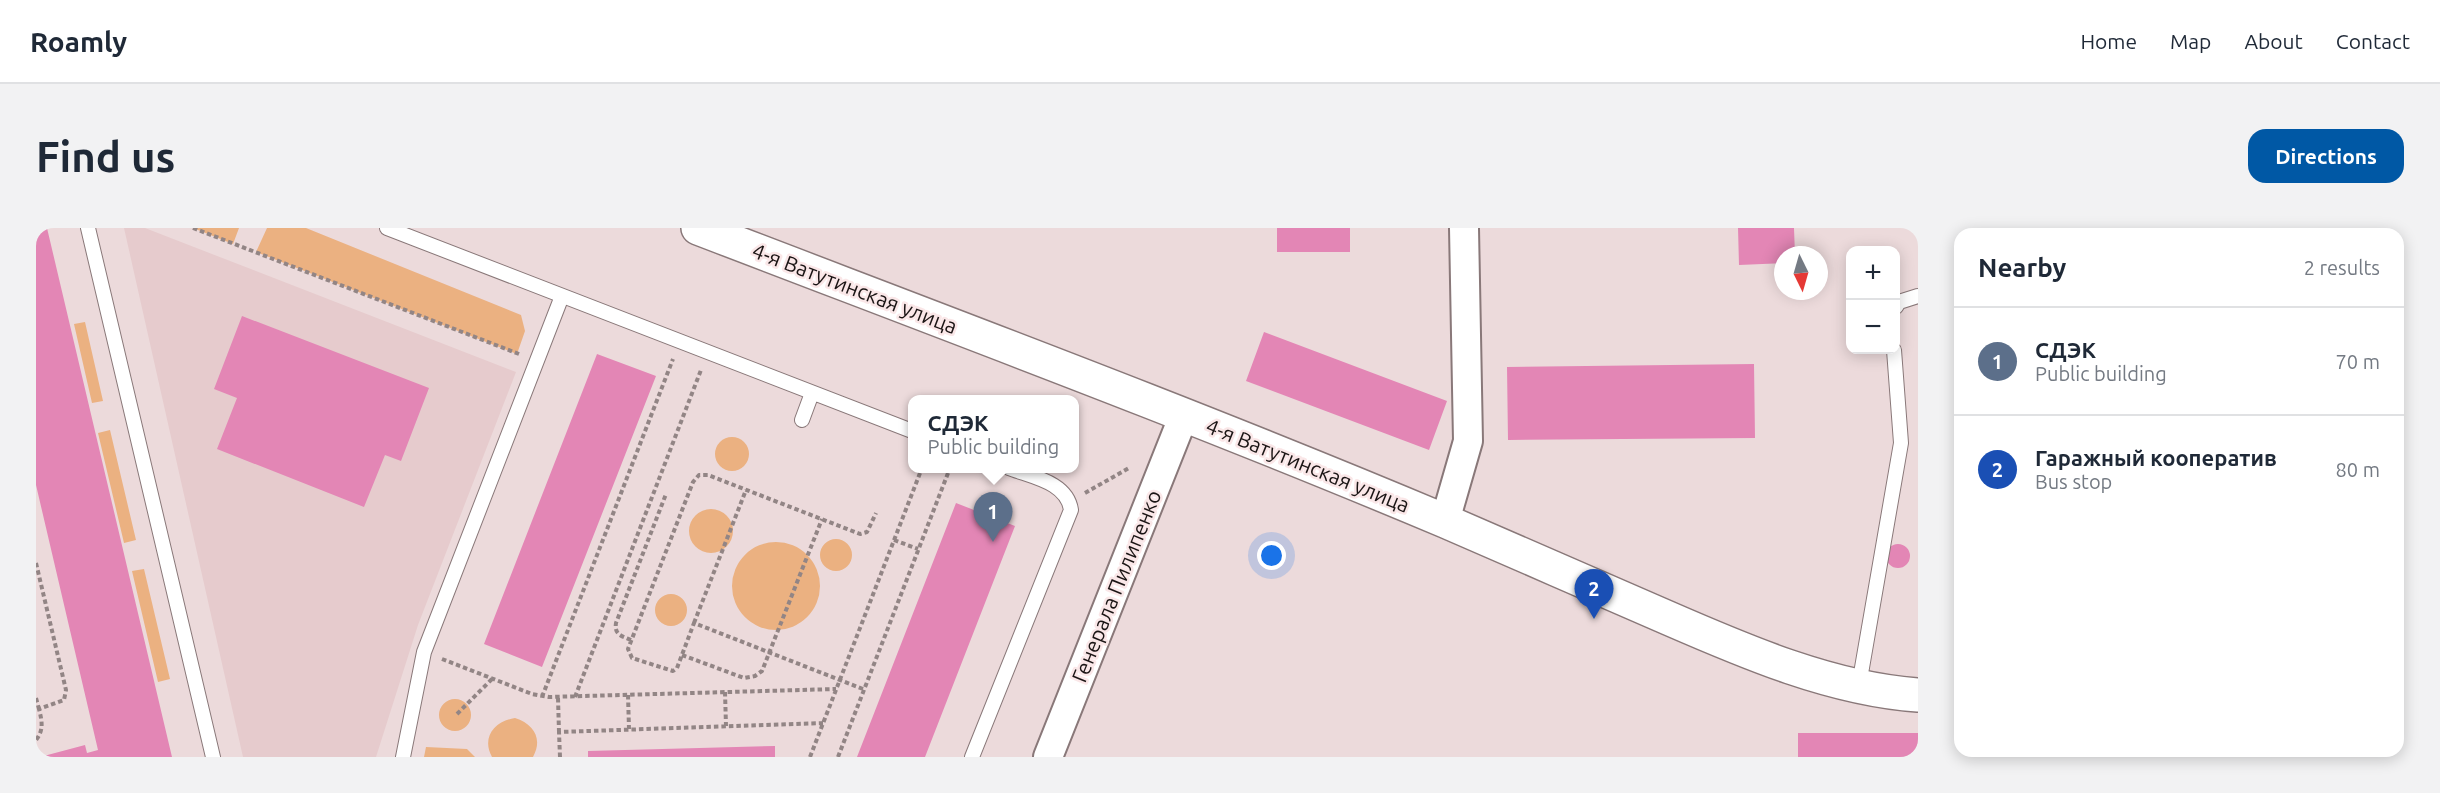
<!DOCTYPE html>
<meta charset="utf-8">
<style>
body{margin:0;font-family:Ubuntu,sans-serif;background:#f2f2f3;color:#1f2937}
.controls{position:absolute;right:18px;top:18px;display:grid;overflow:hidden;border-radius:12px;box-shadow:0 3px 15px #0003}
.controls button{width:54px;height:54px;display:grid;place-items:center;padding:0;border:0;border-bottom:2px solid #e0e1e3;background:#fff;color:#1f2937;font:30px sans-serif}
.compass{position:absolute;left:1738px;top:18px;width:54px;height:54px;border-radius:50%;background:#fff;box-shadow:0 3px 15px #0003;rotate:175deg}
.you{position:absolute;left:1236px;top:328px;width:21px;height:21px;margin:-15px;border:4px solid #fff;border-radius:50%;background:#1a73e8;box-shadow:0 0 0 9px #1a73e833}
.badge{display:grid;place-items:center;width:39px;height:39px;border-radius:50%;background:#0058a5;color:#fff;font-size:20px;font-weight:700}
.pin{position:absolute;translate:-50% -50px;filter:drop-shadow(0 2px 3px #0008)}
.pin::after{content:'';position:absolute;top:32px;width:21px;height:18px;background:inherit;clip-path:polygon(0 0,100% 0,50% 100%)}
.popup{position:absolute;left:872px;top:167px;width:171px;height:78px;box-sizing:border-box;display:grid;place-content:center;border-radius:12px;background:#fff;filter:drop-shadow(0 2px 4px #0005);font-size:20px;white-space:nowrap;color:#747a83}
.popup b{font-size:22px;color:#1f2937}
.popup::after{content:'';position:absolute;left:50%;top:100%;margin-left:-12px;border:12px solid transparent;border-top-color:#fff}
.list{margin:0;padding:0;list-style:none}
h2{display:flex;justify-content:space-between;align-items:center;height:78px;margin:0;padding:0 24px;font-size:26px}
h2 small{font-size:20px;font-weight:400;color:#747a83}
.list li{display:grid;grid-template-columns:39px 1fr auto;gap:18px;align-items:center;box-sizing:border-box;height:108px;padding:0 24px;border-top:2px solid #e0e1e3}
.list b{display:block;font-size:22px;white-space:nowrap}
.list p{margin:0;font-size:20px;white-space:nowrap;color:#747a83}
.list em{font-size:20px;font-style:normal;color:#747a83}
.map{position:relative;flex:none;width:1882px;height:529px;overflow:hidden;border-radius:18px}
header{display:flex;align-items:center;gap:36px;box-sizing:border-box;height:84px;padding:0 30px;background:#fff;border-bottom:2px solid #e0e1e3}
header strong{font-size:28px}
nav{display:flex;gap:33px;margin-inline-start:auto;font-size:21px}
.intro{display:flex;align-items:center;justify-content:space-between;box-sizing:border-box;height:144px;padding:0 36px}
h1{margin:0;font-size:42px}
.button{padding:15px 27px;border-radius:18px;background:#0058a5;color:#fff;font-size:21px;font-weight:700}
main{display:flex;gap:36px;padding:0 36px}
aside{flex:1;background:#fff;border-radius:18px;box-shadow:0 3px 15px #0003}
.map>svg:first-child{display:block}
.built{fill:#e6cbcd}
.green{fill:#ebb181}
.building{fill:#e386b5}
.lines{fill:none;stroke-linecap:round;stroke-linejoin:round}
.lane-casing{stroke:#897879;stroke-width:16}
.street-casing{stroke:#897879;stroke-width:32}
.secondary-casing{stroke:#897879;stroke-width:36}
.path{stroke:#928585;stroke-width:4;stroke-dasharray:4.5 3;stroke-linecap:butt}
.lane{stroke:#fff;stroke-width:14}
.street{stroke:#fff;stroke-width:28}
.secondary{stroke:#fff;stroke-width:33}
.labels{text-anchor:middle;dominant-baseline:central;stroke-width:5;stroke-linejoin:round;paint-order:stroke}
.street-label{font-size:21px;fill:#1a1414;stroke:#fae7e8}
</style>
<header>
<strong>Roamly</strong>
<nav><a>Home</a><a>Map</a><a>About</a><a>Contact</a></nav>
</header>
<div class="intro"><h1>Find us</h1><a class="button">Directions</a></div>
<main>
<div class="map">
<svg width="1882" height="529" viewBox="0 0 1882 529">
<rect width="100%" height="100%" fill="#ecdadb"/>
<path class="built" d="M88 0H109L480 144 382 397 340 529H207Z"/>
<path class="green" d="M157 0H203L197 16Z
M231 0H270L485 87 489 103 481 126 220 24Z
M49 94 67 173 56 175 38 96Z
M74 202 100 312 88 315 62 205Z
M679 226a17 17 0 1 1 34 0a17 17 0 1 1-34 0Z
M653 303a22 22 0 1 1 44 0a22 22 0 1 1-44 0Z
M784 327a16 16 0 1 1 32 0a16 16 0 1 1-32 0Z
M696 358a44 44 0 1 1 88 0a44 44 0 1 1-88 0Z
M108 341 134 451 122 454 96 343Z
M619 382a16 16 0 1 1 32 0a16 16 0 1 1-32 0Z
M403 487a16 16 0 1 1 32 0a16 16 0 1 1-32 0Z
M479 490C498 496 507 511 497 529H456C445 509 459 493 479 490Z
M390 519 431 521 439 529H388Z"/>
<path class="building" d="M0 0H11L136 529H4L49 517 51 525 62 522 0 257Z
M1241 0H1314V24H1241Z
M1702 0H1758L1759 27H1747V35L1703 37Z
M206 88 393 160 365 233 349 227 328 279 181 221 201 170 178 161Z
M1228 104 1411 173 1393 222 1210 153Z
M561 126 620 148 506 439 448 416Z
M1718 136 1719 210 1472 212 1471 139Z
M920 275 979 298 889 529H821Z
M1850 328a12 12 0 1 1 24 0a12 12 0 1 1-24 0Z
M1762 505H1882V529H1762Z
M739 518V529H552V523Z"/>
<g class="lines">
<defs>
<path id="lane" d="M52 0 177 529
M351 0 876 203
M1860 79 1863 74 1882 68
M766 192 776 165
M1823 457 1865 215 1858 122
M367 529 388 424 526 68
M936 529 1035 282C1031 254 996 249 973 240"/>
<path id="street" d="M1409 293 1432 213 1428 0
M1012 529 1148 187"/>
<path id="secondary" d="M662 0C912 96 1162 189 1409 293 1484 325 1557 358 1632 390 1710 424 1796 461 1882 467"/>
</defs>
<use href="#lane" class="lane-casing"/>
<use href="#street" class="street-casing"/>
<use href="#secondary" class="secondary-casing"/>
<path class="path" d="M157 0 483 126
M1049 265 1093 240
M858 312 882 321
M0 335 30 462 28 472 3 481C6 493 8 502 0 512
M658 395 710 262
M595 412C586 408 578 407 580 395L630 266
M646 427 708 450 719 448 726 443 786 291
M406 431 496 466 513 469 800 461
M827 461 658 395 641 440 637 443 596 430 592 421 657 254 663 247H672L824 306 831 304 840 285
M689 464 690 498
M592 467 593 501
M506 469 637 131
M539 469 665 142
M0 470 3 481H1
M522 470 523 504
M421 486 456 451
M524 529 523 504 787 495
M774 529 886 240
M802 529 914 240"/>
<use href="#lane" class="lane"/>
<use href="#street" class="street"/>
<use href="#secondary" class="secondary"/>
</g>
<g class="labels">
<g class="street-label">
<text transform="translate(819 60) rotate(21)">4-я Ватутинская улица</text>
<text transform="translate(1272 237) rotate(22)">4-я Ватутинская улица</text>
<text transform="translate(1080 358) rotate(-68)">Генерала Пилипенко</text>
</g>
</g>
</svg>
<div class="controls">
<button>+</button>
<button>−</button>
</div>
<svg class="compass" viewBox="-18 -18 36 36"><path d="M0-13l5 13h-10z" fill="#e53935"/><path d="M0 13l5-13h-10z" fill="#747a83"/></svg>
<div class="you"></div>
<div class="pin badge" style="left:957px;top:314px;background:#5c6f8a">1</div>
<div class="popup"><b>СДЭК</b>Public building</div>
<div class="pin badge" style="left:1558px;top:391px;background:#1a4fb4">2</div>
</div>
<aside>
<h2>Nearby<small>2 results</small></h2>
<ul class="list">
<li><span class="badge" style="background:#5c6f8a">1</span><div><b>СДЭК</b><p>Public building</p></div><em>70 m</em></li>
<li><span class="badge" style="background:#1a4fb4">2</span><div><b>Гаражный кооператив</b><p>Bus stop</p></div><em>80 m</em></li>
</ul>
</aside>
</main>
